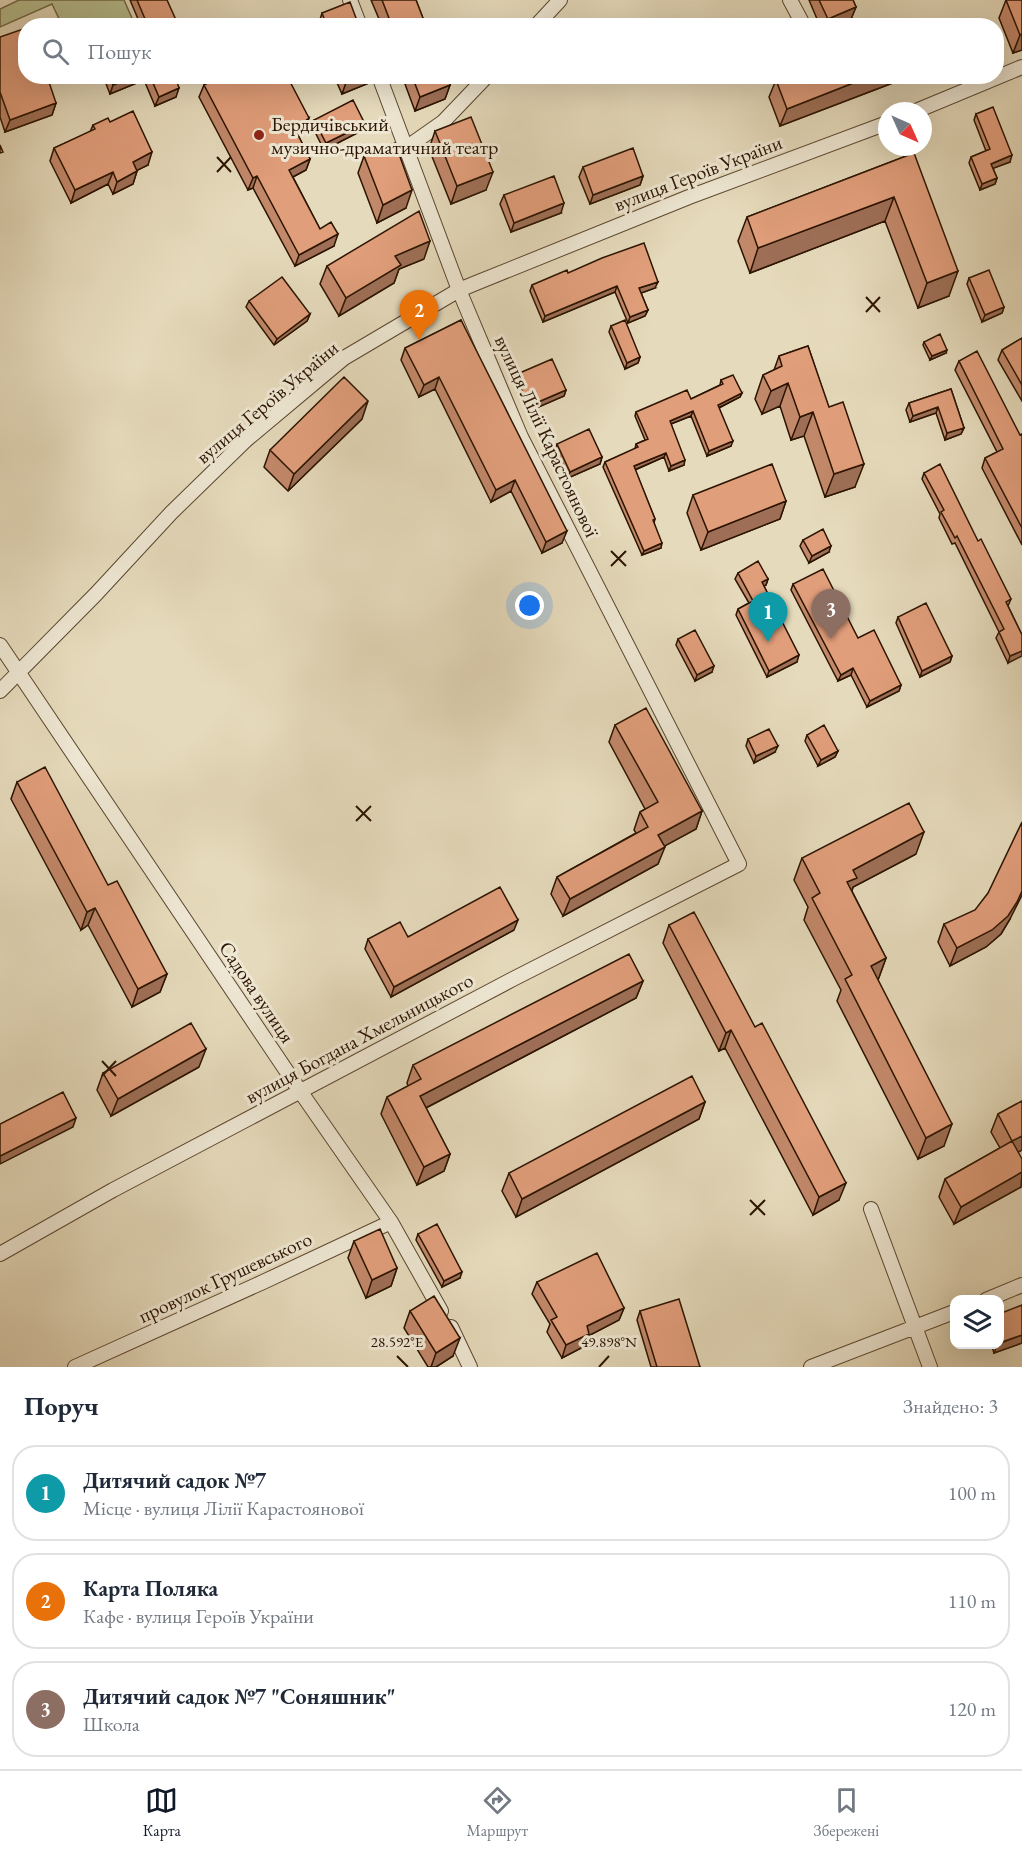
<!DOCTYPE html>
<html lang="uk">
<meta charset="utf-8">
<style>
body{margin:0;font-family:"EB Garamond",serif;background:#f6f6f7;color:#1f2937}
.controls{position:absolute;right:18px;bottom:18px;display:grid;overflow:hidden;border-radius:12px;box-shadow:0 6px 24px #0002}
.controls button{width:54px;height:54px;display:grid;place-items:center;padding:0;border:0;border-bottom:2px solid #e0e1e3;background:#fff;color:#1f2937;font:30px sans-serif}
.compass{position:absolute;left:878px;top:102px;width:54px;height:54px;border-radius:50%;background:#fff;box-shadow:0 6px 24px #0002;rotate:135deg}
.you{position:absolute;left:530px;top:606px;width:21px;height:21px;margin:-15px;border:4px solid #fff;border-radius:50%;background:#1a73e8;box-shadow:0 0 0 9px #1a73e833}
.badge{display:grid;place-items:center;width:39px;height:39px;border-radius:50%;background:#111827;color:#fff;font-size:20px;font-weight:700}
.pin{position:absolute;translate:-50% -50px;filter:drop-shadow(0 2px 3px #0008)}
.pin::after{content:'';position:absolute;top:32px;width:21px;height:18px;background:inherit;clip-path:polygon(0 0,100% 0,50% 100%)}
.list{margin:0;padding:0;list-style:none}
h2{display:flex;justify-content:space-between;align-items:center;height:78px;margin:0;padding:0 24px;font-size:26px}
h2 small{font-size:20px;font-weight:400;color:#747a83}
.list li{display:grid;grid-template-columns:39px 1fr auto;gap:18px;align-items:center;box-sizing:border-box;height:96px;margin:0 12px 12px;padding:0 12px;border:2px solid #e0e1e3;border-radius:24px}
.list b{display:block;font-size:22px;white-space:nowrap}
.list p{margin:0;font-size:20px;white-space:nowrap;color:#747a83}
.list em{font-size:20px;font-style:normal;color:#747a83}
.icon{flex:none;width:33px;height:33px;fill:none;stroke:currentColor;stroke-width:2;stroke-linecap:round;stroke-linejoin:round}
.map{position:relative;flex:none;width:1022px;height:1367px;overflow:hidden}
.search{position:absolute;background:#fff;box-shadow:0 6px 24px #0002;left:18px;right:18px;top:18px;height:66px;display:flex;align-items:center;gap:15px;box-sizing:border-box;padding:0 21px;border-radius:24px;color:#747a83;font-size:22px}
.sheet{height:402px;background:#fff}
nav{display:flex;justify-content:space-around;align-items:center;box-sizing:border-box;height:84px;border-top:2px solid #e0e1e3;background:#fff;font-size:16px;color:#747a83}
nav a{display:grid;justify-items:center;gap:3px}
nav .on{color:#111827}
.map>svg:first-child{display:block}
.green{fill:#b7be8e;stroke:#726947;stroke-width:1.5}
.lines{fill:none;stroke-linecap:round;stroke-linejoin:round}
.street-casing{stroke:#5a462f;stroke-width:16}
.street{stroke:#eee7d3;stroke-width:14}
.wall{fill:#c2886a;stroke:#2c1400;stroke-width:1.5}
.shaded-wall{fill:#9e6f56;stroke:#2c1400;stroke-width:1.5}
.building{fill:#e19e7b;stroke:#2c1400;stroke-width:1.5}
.ticks{fill:none;stroke:#2c1400;stroke-width:2}
.poi-dot{fill:#8f2418;stroke:#eee7d3;stroke-width:2}
.labels{text-anchor:middle;dominant-baseline:central;stroke-width:6;stroke-linejoin:round;paint-order:stroke}
.poi-label{font-size:20px;fill:#2c1400;stroke:#eee7d3;text-anchor:start}
.street-label{font-size:20px;fill:#2c1400;stroke:#eee7d3}
.ticks-label{font-size:15px;text-anchor:middle;fill:#2c1400;stroke:#eee7d3;stroke-width:6;stroke-linejoin:round;paint-order:stroke}
</style>
<div class="map">
<svg width="1022" height="1367" viewBox="0 0 1022 1367">
<rect width="100%" height="100%" fill="#e5dabb"/>
<filter id="stains"><feTurbulence type="fractalNoise" baseFrequency=".00333" numOctaves="4"/><feColorMatrix values="0 0 0 0 .2 0 0 0 0 .09 0 0 0 0 .02 0 0 0 .5 -.17"/></filter>
<radialGradient id="worn" r=".72"><stop offset=".6" stop-color="#630" stop-opacity="0"/><stop offset="1" stop-color="#630" stop-opacity=".3"/></radialGradient>
<path class="green" d="M19 0H124L135 25H62L52 4 0 27V9Z"/>
<g class="lines">
<defs>
<path id="street" d="M350 0 360 26
M790 0 804 26
M536 26 560 0
M916 111 1022 67
M406 148 443 122 487 76
M0 645 300 1091 391 1222 441 1311
M0 691 96 594 171 513 246 440 344 358 459 290 476 283 689 197 887 123
M871 1209 930 1367
M0 1254 113 1190 513 979 739 864 521 437 459 290 379 76
M986 1300 1022 1285
M451 1327 470 1367
M75 1367 263 1282 391 1222
M811 1367 954 1312"/>
</defs>
<use href="#street" class="street-casing"/>
<use href="#street" class="street"/>
</g>
<path class="wall" d="M130 0H167L174 26H141Z
M371 0H416L426 26H382Z
M809 0H853L856 7 851 19 837 26H820Z
M1006 0H1022V50L1013 53 999 18Z
M322 13 359 26H318Z
M0 37 56 103 52 115 5 132 0 117Z
M103 76H175L176 97 155 106 144 80 110 94Z
M334 76H372L369 83 342 94Z
M402 76H446L450 85 445 99 415 111Z
M784 76H911L780 126 769 97 776 80Z
M204 85 305 130 298 135 310 159 306 170 293 177 320 229 334 246 295 266 253 188 248 190 199 97Z
M976 114 1010 162 993 168 997 178 995 184 980 190 969 163 971 157 986 151 974 120Z
M314 120 363 130 324 150 312 126Z
M110 122 148 165 137 170V171L133 184 113 194 108 184 71 203 50 161 54 148 90 132 93 125Z
M435 131 486 190 451 204 429 149Z
M914 153 949 296 918 308 885 221 750 273 738 241 747 217Z
M364 156 406 208 377 223 358 173Z
M583 167 643 176 640 185 590 204 579 177Z
M504 195 561 213 511 232 500 204Z
M424 259 399 269 394 283 339 316 320 284 327 266Z
M568 273 655 288 641 293 648 310 645 316 628 323 615 292 543 322 530 291 532 285Z
M969 278 1004 307 1002 313 982 322 967 284Z
M249 301 310 314 307 321 274 345 246 307Z
M461 320 562 543 542 553 511 491 491 502 435 389 419 397 401 360 405 348Z
M611 326 640 357 638 363 625 369 609 332Z
M1022 338V401L998 360 1002 350Z
M924 342 946 353 930 360 923 345Z
M808 346 855 487 825 497 804 436 791 440 780 406 762 414 755 399 763 375 774 370 779 356Z
M959 361 1020 435 1022 434V545L982 468 985 458 997 452 955 370Z
M515 375 566 390 564 396 527 412 513 381Z
M721 380 742 393 740 397 719 408 731 446 707 456 691 416 671 424 684 465 669 471 664 457 635 470 655 519 654 523 661 548 642 555 603 467 605 462 635 449 636 444 645 440 635 416 636 412 691 399 720 385Z
M951 389 964 428 961 434 945 440 936 413 910 422 906 410 909 403Z
M362 419 288 491 264 467 270 450Z
M557 444 602 457 600 464 568 478 555 450Z
M924 473 978 541 1011 599 1008 606 1022 635 1008 663 996 638 999 632 955 543 952 544 939 518 940 514 922 479Z
M693 495 786 501 780 519 701 550 687 513Z
M803 540 829 552 809 563 800 546Z
M738 573 768 579 766 585 764 586 797 662 767 677 736 615 738 609 749 603 735 579Z
M793 584 858 638 901 685 899 691 867 707 851 675 838 681 791 590Z
M898 617 952 656 950 662 920 677 896 623Z
M678 639 712 672 695 681 676 645Z
M615 725 702 811 696 829 664 846 658 864 563 916 551 894 557 877 636 833 634 830 640 812 645 809 609 742Z
M807 735 838 751 835 757 818 766 805 741Z
M748 739 775 752 754 763 746 746Z
M17 782 167 974 160 992 132 1007 88 925 81 930 11 799Z
M916 854 853 887 852 891 886 958 878 980 944 1146 918 1159 837 1001 841 990 804 920 808 907 794 880 802 858Z
M1010 919 1001 934 986 947 950 966 938 942 944 924Z
M669 925 755 1027 839 1200 813 1215 725 1048 719 1051 663 943Z
M514 930 391 997 365 949 368 939Z
M643 981 636 998 426 1108 450 1154 444 1171 417 1185 381 1114 387 1097 408 1086 407 1083 413 1065Z
M199 1067 111 1116 97 1090 103 1073Z
M1022 1101V1150L1018 1152 1021 1187 954 1224 939 1197 945 1179 1000 1148 991 1132 998 1114Z
M705 1102 699 1119 516 1217 502 1191 509 1173Z
M418 1234 460 1278 442 1287 416 1240Z
M354 1241 397 1268 391 1286 366 1298 348 1258Z
M537 1282 624 1308 619 1320 588 1336 585 1346 562 1358 547 1332 550 1324 532 1294Z
M1022 1305V1343L994 1353 991 1344H999Z
M410 1311 453 1356 436 1367H428L404 1328Z
M640 1311 700 1367H651L637 1320Z"/>
<path class="shaded-wall" d="M856 7 851 19 837 26H825L828 19Z
M176 20 174 26H165Z
M1022 34V50L1013 53 1020 35Z
M134 76H146L144 80 110 94 113 85Z
M372 76 369 83 342 94 348 77Z
M871 76H911L780 126 787 109Z
M450 85 445 99 415 111 420 97Z
M179 88 176 97 155 106 159 97Z
M56 103 52 115 5 132 10 120Z
M309 118 305 130 291 141 295 129Z
M365 124 363 130 324 150 326 143Z
M152 152 148 165 128 175 133 162Z
M1012 155 1010 162 989 170 991 164Z
M310 159 306 170 285 181 289 170Z
M137 171 133 184 113 194 117 182Z
M113 172 108 184 71 203 75 190Z
M493 172 486 190 451 204 457 186Z
M257 176 253 188 248 190 253 178Z
M643 176 640 185 590 204 593 195Z
M997 178 995 184 980 190 982 184Z
M412 190 406 208 377 223 383 205Z
M894 197 885 221 750 273 758 248Z
M564 203 561 213 511 232 514 223Z
M338 234 334 246 295 266 299 255Z
M430 241 424 259 399 269 394 283 339 316 346 298 395 256Z
M958 271 949 296 918 308 927 283Z
M658 282 655 288 636 295 639 288Z
M617 286 615 292 543 322 545 316Z
M1004 307 1002 313 982 322 985 315Z
M648 310 645 316 628 323 630 317Z
M310 314 307 321 274 345 277 339Z
M947 350 946 353 930 360 932 356Z
M640 357 638 363 625 369 627 363Z
M439 377 435 389 419 397 424 385Z
M788 383 780 406 762 414 771 391Z
M566 390 564 396 527 412 529 406Z
M742 393 740 397 716 409 718 405Z
M368 401 362 419 288 491 294 474Z
M938 407 936 413 910 422 913 416Z
M693 411 691 416 668 425 670 421Z
M813 412 804 436 791 440 800 417Z
M964 428 961 434 945 440 947 433Z
M733 441 731 446 707 456 709 451Z
M666 453 664 457 632 471 634 466Z
M602 457 600 464 568 478 570 472Z
M685 460 684 465 669 471 671 466Z
M864 464 855 487 825 497 834 474Z
M515 480 511 491 491 502 496 490Z
M786 501 780 519 701 550 708 532Z
M567 531 562 543 542 553 546 542Z
M662 543 661 548 642 555 644 551Z
M831 546 829 552 809 563 812 556Z
M768 579 766 585 760 588 762 582Z
M1022 651V656L1008 663 1010 656Z
M799 655 797 662 767 677 769 671Z
M952 656 950 662 920 677 922 671Z
M714 666 712 672 695 681 697 675Z
M853 668 851 675 838 681 841 675Z
M901 685 899 691 867 707 870 701Z
M778 746 775 752 754 763 756 756Z
M838 751 835 757 818 766 821 760Z
M702 811 696 829 652 853 658 835Z
M924 832 916 854 853 887 849 899 847 882 853 870Z
M665 847 658 864 563 916 570 899Z
M1022 891V895L1010 919 1001 934 986 947 950 966 957 948Z
M95 908 88 925 81 930 87 912Z
M518 920 514 930 391 997 394 987Z
M886 958 878 980 863 988 871 966Z
M167 974 160 992 132 1007 138 989Z
M643 981 636 998 414 1114 420 1096Z
M731 1030 725 1048 719 1051 726 1033Z
M206 1049 199 1067 111 1116 118 1099Z
M705 1102 699 1119 516 1217 522 1199Z
M76 1118 73 1127 0 1164V1156Z
M952 1124 944 1146 918 1159 926 1138Z
M1022 1136V1150L1006 1159 1012 1141Z
M450 1154 444 1171 417 1185 424 1167Z
M1022 1172 1021 1187 954 1224 961 1207Z
M846 1183 839 1200 813 1215 819 1197Z
M397 1268 391 1286 366 1298 372 1280Z
M462 1272 460 1278 442 1287 444 1281Z
M624 1308 619 1320 588 1336 585 1346 562 1358 566 1345 587 1326Z
M1022 1335V1343L994 1353 998 1344Z
M460 1338 453 1356 436 1367H431L436 1353Z"/>
<path class="building" d="M137 0H167L176 20 165 26H148Z
M382 0H416L426 26H392Z
M819 0H853L856 7 828 19Z
M1006 0H1022V34L1020 35Z
M350 2 359 26H327L322 13Z
M935 19 938 26H918Z
M26 28V76H47L56 103 10 120 0 92V37Z
M110 76H134L113 85Z
M150 76H175L179 88 159 97Z
M220 76H287L309 118 295 129 310 159 289 170 320 229 331 222 338 234 299 255 257 176 253 178 204 85Z
M412 76H446L450 85 420 97Z
M784 76H871L787 109 776 80Z
M353 100 365 124 326 143 314 120Z
M993 107 1012 155 991 164 997 178 982 184 971 157 990 149 976 114Z
M133 111 152 152 133 162 137 171 117 182 113 172 75 190 54 148 95 129 93 125 108 118 110 122Z
M471 117 493 172 457 186 435 131Z
M395 143 412 190 383 205 364 156Z
M0 145 3 152 0 153Z
M633 148 643 176 593 195 583 167Z
M914 153 958 271 927 283 894 197 758 248 747 217Z
M554 176 564 203 514 223 504 195Z
M419 211 430 241 395 256 401 265 346 298 327 266Z
M644 243 658 282 639 288 648 310 630 317 617 286 545 316 532 285 567 270 568 273 602 258Z
M989 270 1004 307 985 315 969 278Z
M282 277 310 314 277 339 249 301Z
M461 320 567 531 546 542 515 480 496 490 439 377 424 385 405 348Z
M625 320 640 357 627 363 611 326Z
M940 334 947 350 932 356 924 342Z
M1022 338V385L1002 350Z
M808 346 829 407 843 402 864 464 834 474 813 412 800 417 788 383 771 391 763 375 782 366 779 356Z
M977 351 1020 435 1022 434V528L985 458 1003 449 959 361Z
M552 359 566 390 529 406 515 375Z
M733 375 742 393 718 405 733 441 709 451 693 411 670 421 685 460 671 466 666 453 634 466 655 519 653 520 662 543 644 551 605 462 638 447 636 444 648 439 636 412 687 390 691 399 723 384 721 380Z
M344 377 368 401 294 474 270 450Z
M951 389 964 428 947 433 938 407 913 416 909 403Z
M589 429 602 457 570 472 557 444Z
M772 464 786 501 708 532 693 495Z
M940 464 978 541 981 539 1011 599 1006 602 1022 635V651L1010 656 999 632 1004 629 957 536 955 538 941 512 944 510 924 473Z
M823 529 831 546 812 556 803 540Z
M758 561 768 579 762 582 799 655 769 671 738 609 753 601 738 573Z
M823 569 858 638 874 630 901 685 870 701 853 668 841 675 793 584Z
M926 603 952 656 922 671 898 617Z
M695 630 714 666 697 675 678 639Z
M646 708 702 811 658 835 665 847 570 899 557 877 648 827 640 812 658 802 615 725Z
M824 725 838 751 821 760 807 735Z
M769 729 778 746 756 756 748 739Z
M45 767 108 885 117 881 167 974 138 989 95 908 87 912 17 782Z
M909 803 924 832 853 870 857 878 847 882 886 958 871 966 952 1124 926 1138 845 979 852 975 812 898 820 893 802 858Z
M1022 822V891L1017 902 1008 916 992 930 957 948 944 924 975 910 988 893Z
M500 887 518 920 394 987 368 939 400 922 408 937Z
M694 912 755 1027 762 1023 846 1183 819 1197 731 1030 726 1033 669 925Z
M629 954 643 981 420 1096 450 1154 424 1167 387 1097 421 1079 413 1065Z
M191 1023 206 1049 118 1099 103 1073Z
M692 1076 705 1102 522 1199 509 1173Z
M63 1092 76 1118 0 1156V1124Z
M1022 1101V1136L1012 1141 998 1114Z
M1012 1141 1022 1159V1172L961 1207 945 1179Z
M437 1224 462 1272 444 1281 418 1234Z
M380 1229 397 1268 372 1280 354 1241Z
M597 1253 624 1308 587 1326 589 1334 566 1345 551 1320 557 1317 537 1282Z
M434 1296 460 1338 436 1353 410 1311Z
M679 1299 700 1367H657L640 1311Z
M1022 1305V1335L999 1343V1314Z"/>
<path class="ticks" d="M217 157 231 172M217 172 231 157M866 297 880 312M866 312 880 297M611 551 626 566M611 566 626 551M356 806 371 821M356 821 371 806M102 1061 116 1076M102 1076 116 1061M750 1200 765 1215M750 1215 765 1200M397 1356 408 1367M599 1367 609 1356"/>
<circle class="poi-dot" cx="259" cy="135" r="6"/>
<g class="labels">
<g class="poi-label">
<text x="271" y="124">Бердичівський<tspan x="271" dy="23">музично-драматичний театр</tspan></text>
</g>
<g class="street-label">
<text transform="translate(698 173) rotate(-21)">вулиця Героїв України</text>
<text transform="translate(267 402) rotate(-40)">вулиця Героїв України</text>
<text transform="translate(547 436) rotate(65)">вулиця Лілії Карастоянової</text>
<text transform="translate(257 992) rotate(56)">Садова вулиця</text>
<text transform="translate(359 1038) rotate(-28)">вулиця Богдана Хмельницького</text>
<text transform="translate(225 1277) rotate(-25)">провулок Грушевського</text>
</g>
</g>
<g class="ticks-label">
<text x="609" y="1347">49.898°N</text>
<text x="397" y="1347">28.592°E</text>
</g>
<rect width="100%" height="100%" filter="url(#stains)"/>
<rect width="100%" height="100%" fill="url(#worn)"/>
</svg>
<div class="controls">
<button><svg class="icon" aria-label="layers" viewBox="0 0 24 24"><path d="M12 4l9 5-9 5-9-5zM3 14l9 5 9-5"/></svg></button>
</div>
<svg class="compass" viewBox="-18 -18 36 36"><path d="M0-13l5 13h-10z" fill="#e53935"/><path d="M0 13l5-13h-10z" fill="#747a83"/></svg>
<div class="you"></div>
<div class="pin badge" style="left:768px;top:642px;background:#0f9aa8">1</div>
<div class="pin badge" style="left:419px;top:340px;background:#e8710a">2</div>
<div class="pin badge" style="left:831px;top:639px;background:#8d6e63">3</div>
<div class="search"><svg class="icon" aria-label="search" viewBox="0 0 24 24"><circle cx="10" cy="10" r="6"/><path d="M15 15l6 6"/></svg>Пошук</div>
</div>
<section class="sheet">
<h2>Поруч<small>Знайдено: 3</small></h2>
<ul class="list">
<li><span class="badge" style="background:#0f9aa8">1</span><div><b>Дитячий садок №7</b><p>Місце · вулиця Лілії Карастоянової</p></div><em>100 m</em></li>
<li><span class="badge" style="background:#e8710a">2</span><div><b>Карта Поляка</b><p>Кафе · вулиця Героїв України</p></div><em>110 m</em></li>
<li><span class="badge" style="background:#8d6e63">3</span><div><b>Дитячий садок №7 &quot;Соняшник&quot;</b><p>Школа</p></div><em>120 m</em></li>
</ul>
</section>
<nav>
<a class="on"><svg class="icon" aria-label="map" viewBox="0 0 24 24"><path d="M3 6l6-2 6 2 6-2v14l-6 2-6-2-6 2zM9 4v14M15 6v14"/></svg>Карта</a>
<a><svg class="icon" aria-label="directions" viewBox="0 0 24 24"><path d="M12 3l9 9-9 9-9-9zM9 14v-3h6M13 9l2 2-2 2"/></svg>Маршрут</a>
<a><svg class="icon" aria-label="saved" viewBox="0 0 24 24"><path d="M7 4h10v16l-5-4-5 4z"/></svg>Збережені</a>
</nav>
